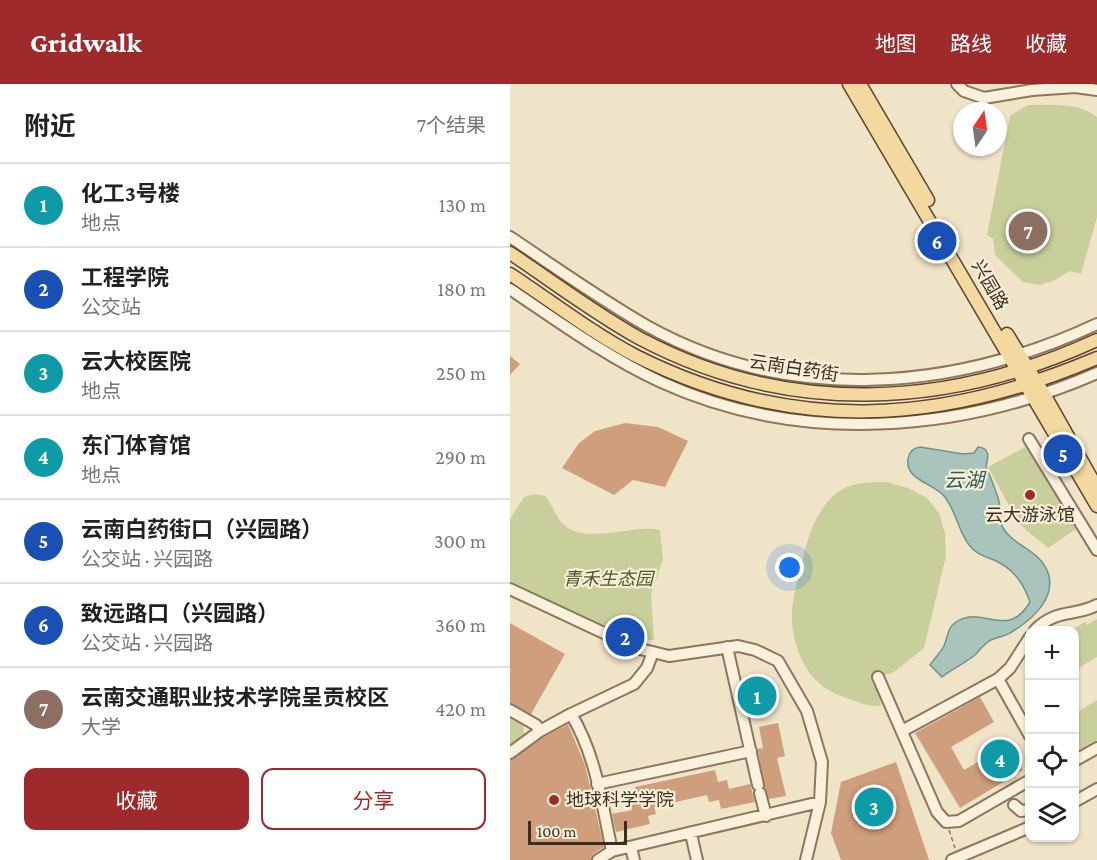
<!DOCTYPE html>
<html lang="zh">
<meta charset="utf-8">
<style>
body{margin:0;font-family:"Crimson Pro","Noto Sans SC",serif;background:#f2f2f2;color:#222}
.controls{position:absolute;right:18px;bottom:18px;display:grid;overflow:hidden;border-radius:12px;box-shadow:0 2px 4px #0004}
.controls button{width:54px;height:54px;display:grid;place-items:center;padding:0;border:0;border-bottom:2px solid #e0e0e0;background:#fff;color:#222;font:30px sans-serif}
.compass{position:absolute;left:443px;top:18px;width:54px;height:54px;border-radius:50%;background:#fff;box-shadow:0 2px 4px #0004;rotate:13deg}
.scale{position:absolute;left:18px;bottom:15px;width:99px;box-sizing:border-box;padding-left:6px;border:3px solid #3d2e20;border-top:0;font-size:16px;line-height:21px;white-space:nowrap;color:#3d2e20;-webkit-text-stroke:4px #f7eed8;paint-order:stroke}
.you{position:absolute;left:280px;top:484px;width:21px;height:21px;margin:-15px;border:4px solid #fff;border-radius:50%;background:#1a73e8;box-shadow:0 0 0 9px #1a73e833}
.badge{display:grid;place-items:center;width:39px;height:39px;border-radius:50%;background:#9e2a2b;color:#fff;font-size:20px;font-weight:700}
.pin{position:absolute;translate:-50% -50%;border:3px solid #fff;box-shadow:0 2px 6px #0006}
.list{margin:0;padding:0;list-style:none}
h2{display:flex;justify-content:space-between;align-items:center;height:78px;margin:0;padding:0 24px;font-size:26px}
h2 small{font-size:20px;font-weight:400;color:#767676}
.list li{display:grid;grid-template-columns:39px 1fr auto;gap:18px;align-items:center;box-sizing:border-box;height:84px;padding:0 24px;border-top:2px solid #e0e0e0}
.list b{display:block;font-size:22px;white-space:nowrap}
.list p{margin:0;font-size:20px;white-space:nowrap;color:#767676}
.list em{font-size:20px;font-style:normal;color:#767676}
.actions{display:flex;gap:12px;padding:18px 24px}
.actions a{flex:1;padding:14px 0;border:2px solid #9e2a2b;border-radius:12px;text-align:center;font-size:21px;color:#9e2a2b}
.actions .main{background:#9e2a2b;color:#fff}
.icon{flex:none;width:33px;height:33px;fill:none;stroke:currentColor;stroke-width:2;stroke-linecap:round;stroke-linejoin:round}
.map{position:relative;flex:none;width:587px;height:776px;overflow:hidden}
header{display:flex;align-items:center;gap:36px;box-sizing:border-box;height:84px;padding:0 30px;background:#9e2a2b;color:#fff}
header strong{font-size:28px}
nav{display:flex;gap:33px;margin-inline-start:auto;font-size:21px}
main{display:flex}
aside{flex:1;background:#fff}
.map>svg:first-child{display:block}
.green{fill:#c9cf9b}
.water{fill:#a9c4bc;stroke:#6f938a;stroke-width:1.5}
.building{fill:#cf9f7d}
.lines{fill:none;stroke-linecap:round;stroke-linejoin:round}
.minor-casing{stroke:#8d765c;stroke-width:14}
.major-casing{stroke:#5b4430;stroke-width:15}
.path{stroke:#8d765c;stroke-width:1.5;stroke-dasharray:4.5 3;stroke-linecap:butt}
.minor{stroke:#faf1dc;stroke-width:10}
.major{stroke:#f3d9a0;stroke-width:12}
.poi-dot{fill:#9e2a2b;stroke:#f7eed8;stroke-width:2}
.labels{text-anchor:middle;dominant-baseline:central;stroke-width:4.5;stroke-linejoin:round;paint-order:stroke}
.street-label{font-size:18px;fill:#3d2e20;stroke:#f7eed8}
.poi-label{font-size:18px;fill:#3d2e20;stroke:#f7eed8}
.park-label{font-size:18px;font-style:italic;fill:#4d5a26;stroke:#f7eed8}
.water-label{font-size:20px;font-style:italic;fill:#2f5d5a;stroke:#f7eed8}
</style>
<header>
<strong>Gridwalk</strong>
<nav><a>地图</a><a>路线</a><a>收藏</a></nav>
</header>
<main>
<aside>
<h2>附近<small>7个结果</small></h2>
<ul class="list">
<li><span class="badge" style="background:#0f9aa8">1</span><div><b>化工3号楼</b><p>地点</p></div><em>130 m</em></li>
<li><span class="badge" style="background:#1a4fb4">2</span><div><b>工程学院</b><p>公交站</p></div><em>180 m</em></li>
<li><span class="badge" style="background:#0f9aa8">3</span><div><b>云大校医院</b><p>地点</p></div><em>250 m</em></li>
<li><span class="badge" style="background:#0f9aa8">4</span><div><b>东门体育馆</b><p>地点</p></div><em>290 m</em></li>
<li><span class="badge" style="background:#1a4fb4">5</span><div><b>云南白药街口（兴园路）</b><p>公交站 · 兴园路</p></div><em>300 m</em></li>
<li><span class="badge" style="background:#1a4fb4">6</span><div><b>致远路口（兴园路）</b><p>公交站 · 兴园路</p></div><em>360 m</em></li>
<li><span class="badge" style="background:#8d6e63">7</span><div><b>云南交通职业技术学院呈贡校区</b><p>大学</p></div><em>420 m</em></li>
</ul>
<div class="actions"><a class="main">收藏</a><a>分享</a></div>
</aside>
<div class="map">
<svg width="587" height="776" viewBox="0 0 587 776">
<rect width="100%" height="100%" fill="#f0e4c8"/>
<path class="green" d="M518 21C541 21 569 18 587 33V133L571 190 560 187 543 197 529 201 513 198 485 171 483 155 477 151 500 32Z
M517 362 566 445 538 464 509 440 478 383Z
M376 398 398 404 417 414 429 429 435 450 436 472 414 564 384 588 368 593 371 622C361 623 354 620 344 617 331 612 318 608 308 598 290 583 280 549 282 527 283 512 288 496 291 482 298 452 308 415 339 402 351 398 363 398 376 398Z
M25 410 36 412C41 420 45 429 50 437 72 464 123 439 150 446L153 476 141 510 144 556C108 558 34 514 0 497V435L14 413Z
M587 535V573L565 586 564 546H561L575 538 577 541Z
M587 616V656L565 668V630Z
M0 629 13 637 14 653 0 662Z"/>
<path class="water" d="M410 363 453 370 464 369 468 363C481 364 478 374 476 383 482 397 487 407 490 422 492 429 488 436 493 444 503 461 527 466 536 484 550 512 522 536 500 549 494 553 486 553 479 557 474 561 470 565 466 570 456 579 442 585 432 593L420 581C424 575 430 569 434 562 438 553 437 544 446 538 472 520 497 557 520 518 514 501 506 488 490 479 479 473 467 472 459 461 448 447 446 426 434 412 423 399 395 396 398 375 399 368 403 364 410 363Z"/>
<path class="building" d="M0 272 10 280 0 291Z
M115 339 148 343 178 357 155 403 123 396 104 411 52 384 69 359 85 347Z
M0 539 55 570 21 630 0 619Z
M256 593 263 626 240 631 232 597Z
M470 613 484 638 441 663 454 686 498 661 513 686 450 724 405 649Z
M268 639 275 672 267 674 276 712 259 715 255 704 248 668V665L253 664 249 643Z
M58 640 75 681 94 763 83 770 81 776H0V676L34 653Z
M386 678 419 776H331L321 749 331 698Z
M205 686 208 698 217 696 219 705 240 700 245 718 211 725 209 716 199 718 197 711 144 723 146 730 138 732 140 740 106 748 102 730 122 726 120 717 128 716 125 703Z"/>
<g class="lines">
<defs>
<path id="minor" d="M447 0 454 7 474 14 522 6 565 3 587 6
M0 153C45 183 90 215 137 242 279 321 444 307 587 240
M0 205C49 238 97 273 151 298 289 361 450 349 587 289
M519 355 587 466
M0 505 126 564 159 572 228 562 245 566 268 577 297 627 312 678 310 718 296 776
M525 546C547 524 565 533 587 521
M217 563 248 701
M368 593 427 728 436 738 449 737 520 696
M488 595 500 584 520 553
M0 626 26 641 30 647 0 669
M61 630C86 671 92 720 102 767
M30 647 61 630 124 600 137 584 143 568
M392 647 488 595 520 652
M564 677 587 664
M87 700 241 667
M250 709 256 732
M564 718 587 705
M504 721 511 727 520 726
M181 750 187 776
M121 763 124 776
M88 776 102 767 310 718
M442 776 520 743"/>
<path id="major" d="M339 0 587 422
M350 0 418 116
M0 169C42 197 84 229 129 254 277 333 437 325 587 256
M0 190C41 217 82 249 126 272 281 350 430 341 587 274
M497 250 534 310 587 404"/>
</defs>
<use href="#minor" class="minor-casing"/>
<use href="#major" class="major-casing"/>
<path class="path" d="M439 746 445 764"/>
<use href="#minor" class="minor"/>
<use href="#major" class="major"/>
</g>
<g class="poi-dot">
<circle cx="520" cy="411" r="6"/>
<circle cx="44" cy="716" r="6"/>
</g>
<g class="labels">
<g class="street-label">
<text transform="translate(480 201) rotate(60)">兴园路</text>
<text transform="translate(284 284) rotate(9)">云南白药街</text>
</g>
<g class="poi-label">
<text x="520" y="431">云大游泳馆</text>
<text x="56" y="716" text-anchor="start">地球科学学院</text>
</g>
<g class="park-label">
<text x="98" y="495">青禾生态园</text>
</g>
<g class="water-label">
<text x="454" y="396">云湖</text>
</g>
</g>
</svg>
<div class="controls">
<button>+</button>
<button>−</button>
<button><svg class="icon" aria-label="locate" viewBox="0 0 24 24"><circle cx="12" cy="12" r="6"/><path d="M12 2v4M12 18v4M2 12h4M18 12h4"/></svg></button>
<button><svg class="icon" aria-label="layers" viewBox="0 0 24 24"><path d="M12 4l9 5-9 5-9-5zM3 14l9 5 9-5"/></svg></button>
</div>
<svg class="compass" viewBox="-18 -18 36 36"><path d="M0-13l5 13h-10z" fill="#e53935"/><path d="M0 13l5-13h-10z" fill="#767676"/></svg>
<div class="scale">100 m</div>
<div class="you"></div>
<div class="pin badge" style="left:247px;top:612px;background:#0f9aa8">1</div>
<div class="pin badge" style="left:115px;top:553px;background:#1a4fb4">2</div>
<div class="pin badge" style="left:364px;top:723px;background:#0f9aa8">3</div>
<div class="pin badge" style="left:490px;top:675px;background:#0f9aa8">4</div>
<div class="pin badge" style="left:553px;top:370px;background:#1a4fb4">5</div>
<div class="pin badge" style="left:427px;top:157px;background:#1a4fb4">6</div>
<div class="pin badge" style="left:518px;top:147px;background:#8d6e63">7</div>
</div>
</main>
